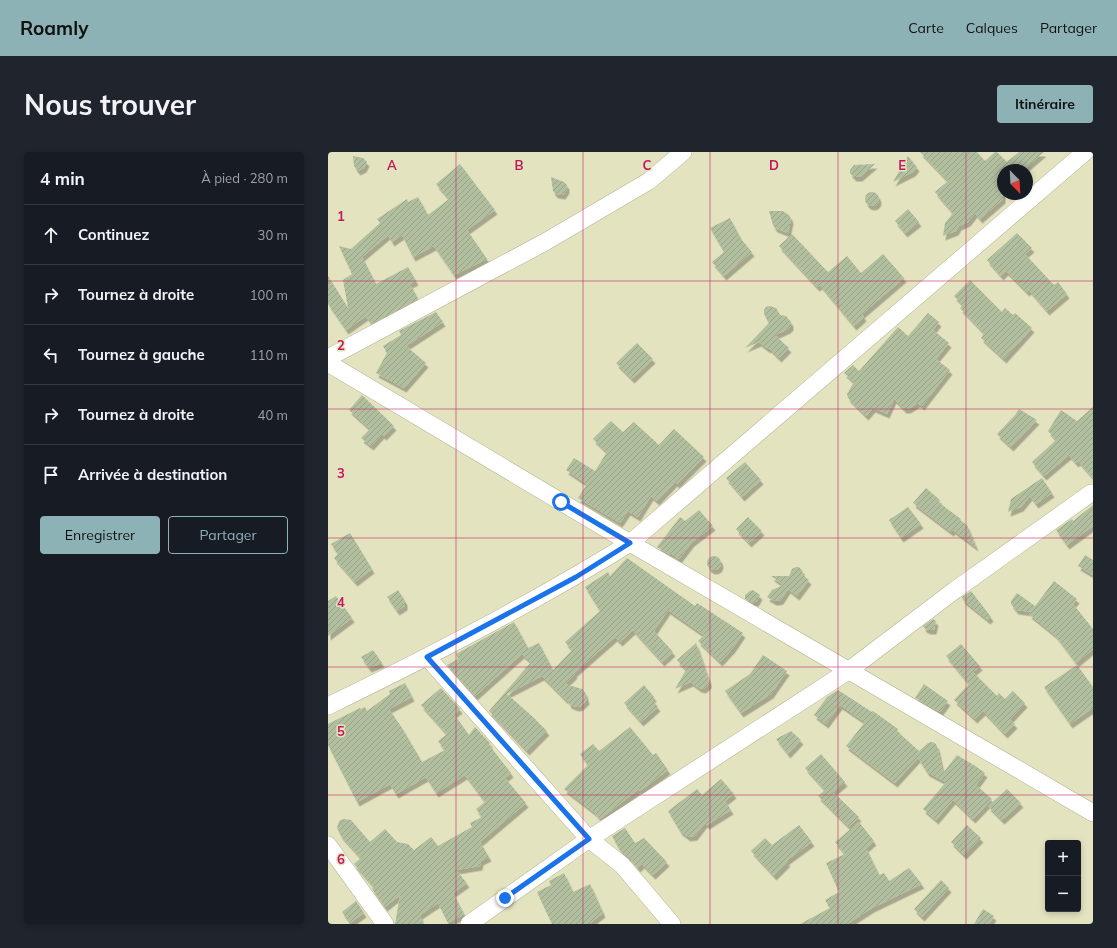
<!DOCTYPE html>
<html lang="fr">
<meta charset="utf-8">
<style>
body{margin:0;font-family:Mulish,sans-serif;background:#20242c;color:#f1f3f6}
.controls{position:absolute;right:12px;bottom:12px;display:grid;overflow:hidden;border-radius:4px;box-shadow:0 2px 6px #0003}
.controls button{width:36px;height:36px;display:grid;place-items:center;padding:0;border:0;border-bottom:1px solid #363941;background:#171b24;color:#f1f3f6;font:20px sans-serif}
.compass{position:absolute;left:669px;top:12px;width:36px;height:36px;border-radius:50%;background:#171b24;box-shadow:0 2px 6px #0003;rotate:156deg}
.stop{position:absolute;width:12px;height:12px;margin:-9px;border:3px solid #1a73e8;border-radius:50%;background:#fff}
.stop.end{background:#1a73e8;border-color:#fff;box-shadow:0 1px 4px #0008}
.list{margin:0;padding:0;list-style:none}
h2{display:flex;justify-content:space-between;align-items:center;height:52px;margin:0;padding:0 16px;font-size:17px}
h2 small{font-size:13px;font-weight:400;color:#9ea1a6}
.list li{display:grid;grid-template-columns:26px 1fr auto;gap:12px;align-items:center;box-sizing:border-box;height:60px;padding:0 16px;border-top:1px solid #363941}
.list b{display:block;font-size:15px;white-space:nowrap}
.list em{font-size:13px;font-style:normal;color:#9ea1a6}
.actions{display:flex;gap:8px;padding:12px 16px}
.actions a{flex:1;padding:9px 0;border:1px solid #8db2b6;border-radius:4px;text-align:center;font-size:14px;color:#8db2b6}
.actions .main{background:#8db2b6;color:#111}
.icon{flex:none;width:22px;height:22px;fill:none;stroke:currentColor;stroke-width:2;stroke-linecap:round;stroke-linejoin:round}
.map{position:relative;flex:none;width:765px;height:772px;overflow:hidden;border-radius:4px}
header{display:flex;align-items:center;gap:24px;box-sizing:border-box;height:56px;padding:0 20px;background:#8db2b6;color:#111}
header strong{font-size:19px}
nav{display:flex;gap:22px;margin-inline-start:auto;font-size:14px}
.intro{display:flex;align-items:center;justify-content:space-between;box-sizing:border-box;height:96px;padding:0 24px}
h1{margin:0;font-size:28px}
.button{padding:10px 18px;border-radius:4px;background:#8db2b6;color:#111;font-size:14px;font-weight:700}
main{display:flex;gap:24px;padding:0 24px}
aside{flex:1;background:#171b24;border-radius:4px;box-shadow:0 2px 6px #0003}
.map>svg:first-child{display:block}
.building{fill:url(#building-hatch);filter:url(#shadow)}
.lines{fill:none;stroke-linecap:round;stroke-linejoin:round}
.street-casing{stroke:#b4b492;stroke-width:18}
.street{stroke:#fff;stroke-width:17}
.route{stroke:#1a73e8;stroke-width:5}
.grid{fill:none;stroke:#c2185b;stroke-width:1;stroke-opacity:0.55}
.grid-label{font-size:13px;text-anchor:middle;font-weight:bold;fill:#c2185b;stroke:#e3e3c0;stroke-width:3;stroke-linejoin:round;paint-order:stroke}
</style>
<header>
<strong>Roamly</strong>
<nav><a>Carte</a><a>Calques</a><a>Partager</a></nav>
</header>
<div class="intro"><h1>Nous trouver</h1><a class="button">Itinéraire</a></div>
<main>
<aside>
<h2>4 min<small>À pied · 280 m</small></h2>
<ul class="list">
<li><svg class="icon" aria-label="ahead" viewBox="0 0 24 24"><path d="M12 20V5M6 11l6-6 6 6"/></svg><div><b>Continuez</b></div><em>30 m</em></li>
<li><svg class="icon" aria-label="right" viewBox="0 0 24 24"><path d="M7 20v-9h11M14 6l5 5-5 5"/></svg><div><b>Tournez à droite</b></div><em>100 m</em></li>
<li><svg class="icon" aria-label="left" viewBox="0 0 24 24"><path d="M17 20v-9H6M10 6l-5 5 5 5"/></svg><div><b>Tournez à gauche</b></div><em>110 m</em></li>
<li><svg class="icon" aria-label="right" viewBox="0 0 24 24"><path d="M7 20v-9h11M14 6l5 5-5 5"/></svg><div><b>Tournez à droite</b></div><em>40 m</em></li>
<li><svg class="icon" aria-label="arrive" viewBox="0 0 24 24"><path d="M6 21V4h12l-3 4 3 4H6"/></svg><div><b>Arrivée à destination</b></div></li>
</ul>
<div class="actions"><a class="main">Enregistrer</a><a>Partager</a></div>
</aside>
<div class="map">
<svg width="765" height="772" viewBox="0 0 765 772">
<defs>
<pattern id="building-hatch" width="6" height="6" patternUnits="userSpaceOnUse"><rect width="6" height="6" fill="#b2bf9f"/><path d="M-1 1l2-2M0 6l6-6M5 7l2-2" fill="none" stroke="#98a488"/></pattern>
<filter id="shadow"><feDropShadow dx="2.5" dy="4.5" stdDeviation="0" flood-color="#0004"/></filter>
</defs>
<rect width="100%" height="100%" fill="#e3e3c0"/>
<path class="building" d="M592 0H649L657 9 667 0H669L679 10 691 0H716L695 18H675V47L652 67 647 61 640 70 631 74 628 79 615 84 617 71 625 61 607 40 620 29Z
M25 4 35 6 39 10 36 16 30 19 26 14Z
M580 4 589 15 585 20 565 30Z
M132 12 167 58 139 78 159 107 126 123 106 94 85 105 74 83 64 90 60 83 34 105 48 132 80 115 88 129 82 132 90 147 43 172 38 164 18 178 0 152V124L20 156 15 128 24 122 11 94 23 97 52 71 49 67 79 47 80 50 90 45 100 63 121 47 108 32Z
M547 12 532 25H526L522 21V18L526 13Z
M223 25 236 30 239 33V37L235 43 228 42 225 39Z
M537 47a7 7 0 1 1 14 0a7 7 0 1 1-14 0Z
M580 57 591 70 577 81 567 69Z
M441 59H455L462 64 463 68 460 81 447 76 445 73Z
M402 66 413 87 424 100 396 124 384 110 396 100 382 76Z
M689 81 704 96 697 102 726 133 730 130 739 142 719 159 701 138 699 140 678 119 673 124 659 108Z
M464 82 500 120 519 104 533 121 555 102 576 126 534 162 536 165 526 174 492 133 489 135 451 94Z
M642 128 674 160 677 156 685 163 687 161 704 176 676 207 653 186 656 181 632 156 635 153 626 144Z
M442 154 448 156 452 163 458 164 463 170V174L460 177 447 183 461 196 451 206 441 196 440 197 431 190 417 196 441 171 436 162V158L438 155Z
M108 160 115 170 78 194 98 211 76 236 48 221 59 201 55 194 73 183 71 179Z
M600 161 611 170 605 178 621 191 608 207 622 218 594 254 590 251 580 257H576L566 247 559 262 545 256 538 264 520 246 519 242 526 230 516 221 525 213 531 219 570 175 580 184Z
M309 191 325 207 304 227 288 211Z
M34 243 66 274 56 284 54 282 43 294 33 286 42 277 21 258Z
M765 255V326L750 309 748 311 741 303 716 324 704 310 728 288 720 279 733 258 749 269Z
M691 257 709 268 683 295 669 282 687 263Z
M283 269 295 280 306 270 331 293 346 277 376 305 349 332 347 330 329 349 323 344 310 365 300 359 292 371 250 346 259 332 238 318 246 306 267 319 279 300 265 287Z
M417 310 433 328 414 345 398 326Z
M714 326 724 341 708 352 702 344 693 355 680 360 683 347Z
M598 336 612 348 610 350 633 367 632 368 639 373 648 395 625 378 623 380 585 351Z
M765 353V374L739 393 728 378 744 367 745 369Z
M580 355 593 372 573 386 561 368Z
M371 358 385 374 364 390 351 407 343 401 342 403 329 395 352 365 357 369Z
M420 365 434 379 421 391 408 377Z
M22 381 44 417 27 430 6 406 10 402 3 392Z
M757 403 765 408V423L750 414Z
M379 411a7 7 0 1 1 14 0a7 7 0 1 1-14 0Z
M299 406 367 454 369 451 415 481 405 496 392 510 370 489 376 483 340 458 326 479 345 500 334 510 305 478 292 490 287 485 246 521 247 522 237 532 254 537 257 540 259 548 253 554 249 555 245 554 241 552 239 547 238 548 214 524 179 542 205 565 219 579 199 599 161 559 203 510 194 502 147 544 119 513 130 507 128 502 186 470 200 496 211 491 225 518 244 498 237 490 272 459 257 435 280 420 282 424Z
M468 415H471L474 418 475 423 481 428 469 444 460 437 453 448 449 449H446L439 445 444 438 455 433 443 424H461L464 417Z
M726 429 749 447 745 452 765 477V497L748 511 727 483 701 462 703 460 688 458 683 452V449L689 441 707 454Z
M70 438 77 449V454L69 459 59 445Z
M425 438 432 443 429 449 425 451 417 447V443L422 439Z
M643 439 663 465 660 468 635 448 634 445Z
M8 444 24 466 0 484V449Z
M605 467 608 469 606 478H600L596 476 595 474Z
M368 491 381 529V532L378 535 375 537 371 536 363 530 347 537 358 518 349 508Z
M633 492 652 514 645 520 669 544 671 541 677 547 685 539 697 551 682 567 687 572 677 582 655 559 647 567 626 548 641 532 618 504Z
M45 498 54 511 41 516 33 505Z
M435 503 459 519 443 542 413 561 397 539 422 522Z
M749 513 765 535V556L742 572 716 535Z
M77 531 84 545 61 557 74 576 94 610 117 598 110 589 119 582 93 553 113 536 132 557 126 562 141 583 147 575 162 591 161 593 183 621 177 626 198 651 152 690 161 705 153 709 152 714 128 718 139 731 125 741 136 762 120 771 110 751 92 763 95 772H67L72 743 57 755 44 737 46 735 26 712 33 706 13 684 9 676 11 669 15 667 23 668 42 690 57 677 69 690 80 692 86 698 103 685 110 694 144 675 142 671 154 665 148 657 157 650 137 623 108 641 98 625 68 642 62 632 29 650 0 593V572L32 556 33 557 37 555 39 559 62 542 61 539Z
M596 532 620 549 612 560 587 546Z
M316 533 326 545 324 548 330 555 313 570 296 551Z
M510 538 544 560 545 559 570 577 569 579 591 599 600 591 603 590 607 591 609 594 615 621 629 603 649 615 657 621 648 633 664 647 645 667 625 648 608 668 595 657 618 630 599 620 590 606 567 631 518 594 537 570 512 553 498 572 486 563 499 545Z
M302 575 325 603 328 601 340 618 312 639 311 637 272 667 266 660 236 637 260 613 252 602 265 592 271 599Z
M463 579 473 588 460 602 448 587Z
M493 602 517 630 505 640 531 665 521 675 490 644 497 638 477 616Z
M393 627 406 642 397 649 403 658 379 673 377 671 367 684 360 685 352 679 340 659 369 637 374 643Z
M679 637 693 651 674 668 660 654Z
M531 670 546 689 538 696 551 723 556 721 561 729 581 716 594 732 544 756 519 772H472L502 756 497 748 511 740 498 711 517 702 507 690Z
M471 673 484 690 458 709 460 710 446 724 423 699 437 686 444 693Z
M639 673 653 686 636 703 623 690Z
M297 676 307 691 316 686 339 710 325 723 314 712 310 716 302 706 293 700 284 684Z
M236 721 245 740 262 732 275 761 261 772H224L209 740 223 733 221 729Z
M613 728 621 736 594 765 586 757Z
M28 749 36 761 22 771 14 760Z
M655 757 666 764 661 772H646Z"/>
<g class="lines">
<defs>
<path id="street" d="M0 206 217 90 321 29 355 0
M0 211 302 391 765 661
M99 505 261 687 294 713 344 772
M0 554C103 504 204 452 302 391L757 0
M0 693 57 772
M141 772 261 687 520 519 627 438 763 341"/>
</defs>
<use href="#street" class="street-casing"/>
<use href="#street" class="street"/>
</g>
<g class="lines">
<path class="route" d="M177 746 261 687 99 505 248 425 302 391 233 350"/>
</g>
<path class="grid" d="M128 0V772M255 0V772M382 0V772M510 0V772M638 0V772M0 129H765M0 257H765M0 386H765M0 515H765M0 643H765"/>
<g class="grid-label">
<text x="64" y="18">A</text>
<text x="191" y="18">B</text>
<text x="319" y="18">C</text>
<text x="446" y="18">D</text>
<text x="574" y="18">E</text>
<text x="13" y="69">1</text>
<text x="13" y="198">2</text>
<text x="13" y="326">3</text>
<text x="13" y="455">4</text>
<text x="13" y="584">5</text>
<text x="13" y="712">6</text>
</g>
</svg>
<div class="controls">
<button>+</button>
<button>−</button>
</div>
<svg class="compass" viewBox="-18 -18 36 36"><path d="M0-13l5 13h-10z" fill="#e53935"/><path d="M0 13l5-13h-10z" fill="#9ea1a6"/></svg>
<div class="stop" style="left:233px;top:350px"></div>
<div class="stop end" style="left:177px;top:746px"></div>
</div>
</main>
